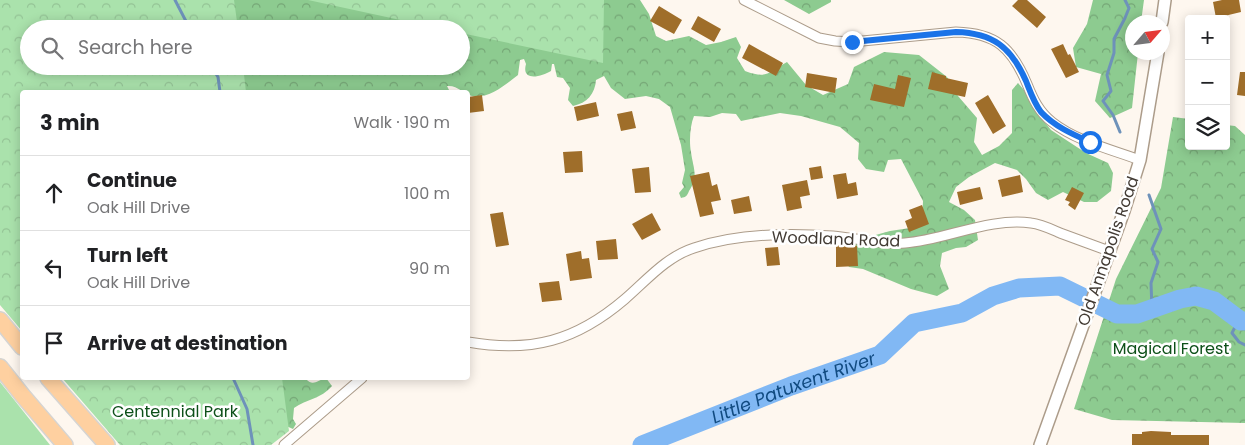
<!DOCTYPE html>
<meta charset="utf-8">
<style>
body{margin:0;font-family:Poppins,sans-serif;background:#f6f6f6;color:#202124}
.controls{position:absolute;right:15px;top:15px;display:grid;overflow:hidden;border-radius:5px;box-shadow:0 2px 12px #0003}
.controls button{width:45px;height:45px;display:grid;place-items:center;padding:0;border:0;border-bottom:1px solid #e0e0e0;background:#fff;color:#202124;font:25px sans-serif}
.compass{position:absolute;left:1125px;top:15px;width:45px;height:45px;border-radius:50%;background:#fff;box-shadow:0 2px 12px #0003;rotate:62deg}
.stop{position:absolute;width:15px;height:15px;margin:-11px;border:4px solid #1a73e8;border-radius:50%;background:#fff}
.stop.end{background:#1a73e8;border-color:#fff;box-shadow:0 1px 5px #0008}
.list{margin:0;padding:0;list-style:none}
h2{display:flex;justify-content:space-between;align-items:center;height:65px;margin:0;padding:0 20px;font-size:21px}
h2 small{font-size:16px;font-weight:400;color:#757577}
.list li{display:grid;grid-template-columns:32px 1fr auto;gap:15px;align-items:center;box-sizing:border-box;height:75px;padding:0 20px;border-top:1px solid #e0e0e0}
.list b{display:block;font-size:19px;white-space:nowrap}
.list p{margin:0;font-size:16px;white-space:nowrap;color:#757577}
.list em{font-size:16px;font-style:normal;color:#757577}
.icon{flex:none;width:28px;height:28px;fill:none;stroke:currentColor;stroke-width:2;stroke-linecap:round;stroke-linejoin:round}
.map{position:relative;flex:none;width:1245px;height:445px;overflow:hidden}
.search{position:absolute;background:#fff;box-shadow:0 2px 12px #0003;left:20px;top:20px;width:450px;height:55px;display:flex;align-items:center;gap:12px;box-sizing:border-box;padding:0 18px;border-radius:28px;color:#757577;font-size:19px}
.panel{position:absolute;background:#fff;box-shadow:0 2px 12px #0003;left:20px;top:90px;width:450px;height:290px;border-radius:5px}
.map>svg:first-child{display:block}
.grass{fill:#aae2ac}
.forest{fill:url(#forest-crowns)}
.park{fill:url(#park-crowns)}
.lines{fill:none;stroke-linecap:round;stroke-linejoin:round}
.stream{stroke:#6e92ba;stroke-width:3}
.river{stroke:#81b8f4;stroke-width:19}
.building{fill:#9f6e2a}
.minor-casing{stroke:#ac9c8a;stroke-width:11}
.tertiary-casing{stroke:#ac9c8a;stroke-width:14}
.primary-casing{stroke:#d5d4d2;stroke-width:18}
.minor{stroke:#fff;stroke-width:9}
.tertiary{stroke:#fff;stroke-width:11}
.primary{stroke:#fed0a0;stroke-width:15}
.route{stroke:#1a73e8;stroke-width:6}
.labels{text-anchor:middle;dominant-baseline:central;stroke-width:5;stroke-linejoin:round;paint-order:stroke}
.street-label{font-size:16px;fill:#423b34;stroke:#fff}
.park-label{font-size:16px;fill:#0d5019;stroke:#fff}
.water-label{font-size:18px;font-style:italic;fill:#114b81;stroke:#fff}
</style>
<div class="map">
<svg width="1245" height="445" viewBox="0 0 1245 445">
<defs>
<pattern id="forest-crowns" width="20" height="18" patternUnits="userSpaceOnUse" patternTransform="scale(1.25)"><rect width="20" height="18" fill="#8dcb90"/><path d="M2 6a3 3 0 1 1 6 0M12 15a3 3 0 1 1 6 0" fill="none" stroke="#75a676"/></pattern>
<pattern id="park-crowns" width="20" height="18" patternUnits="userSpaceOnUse" patternTransform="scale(1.25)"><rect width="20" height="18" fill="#aae2ac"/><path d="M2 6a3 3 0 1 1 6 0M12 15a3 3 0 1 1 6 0" fill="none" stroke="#94c395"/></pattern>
</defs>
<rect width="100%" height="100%" fill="#fef7ef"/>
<path class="grass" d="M0 382 50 445H0Z"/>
<path class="forest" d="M156 0H640L649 14 656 36 666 41 689 36 706 45 721 42 736 37 741 47 737 58 745 71C767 79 768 73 787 62L806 85 823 95 848 84 854 67 884 52 919 55 947 77 958 96 977 118 974 142 982 155 999 146 1012 133V90L1018 83 1024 90 1033 107 1051 130 1086 153 1108 163 1113 173 1111 191 1097 202H1084L1063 192 1048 200 1036 193 1026 179 1017 170 995 163 969 177 956 187 949 202 964 210 975 220 978 240 966 247 956 248 942 253 940 266 949 289 937 296 911 289 863 269 849 267 841 252 854 241 890 231 910 228 922 221 923 201 901 159 888 160 884 172 866 169 858 159 859 143 840 127 801 116 780 113 741 121 736 114 722 113 710 117 694 116C690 126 689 141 691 152 693 168 699 176 689 191 687 196 686 197 681 198L679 193 684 187 682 183 685 170 681 145 670 107 659 99 646 96 625 99 611 88 604 76 596 80C595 94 587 103 573 106L568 100 570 88 563 78 557 77 554 64H552L551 71C541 77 521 82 526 64L524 59 520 60 518 75C505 85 489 99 472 96 463 94 458 85 447 86L450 92H195L188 66H461V29H170Z
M784 0H831V2L809 14Z
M1093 0H1144L1141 22H1132V52L1138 53 1132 108 1110 118 1095 101 1101 74 1076 67 1073 48 1087 24Z
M1173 117 1189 119V146H1226V125L1235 126 1245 135V423L1112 420 1074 409 1116 279 1161 188Z
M163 378H305C313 387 316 381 326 378L332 386C321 399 307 399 294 408L293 419 296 424 293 429 284 425 220 445Z"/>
<path class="park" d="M0 0H234L238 29H29V66H243L246 92H22V331L0 305Z
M308 0H604L603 63 461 33V29H442Z
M62 378H282L289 431 271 445H120Z"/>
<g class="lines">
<path class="stream" d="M175 0 190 29
M211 66 218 77 220 92
M1120 132 1113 115 1103 101 1111 91 1107 75 1114 53V39L1125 18 1129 8 1125 0
M1149 195 1161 229 1152 249 1158 262 1151 283 1152 309
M1236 317 1235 327 1232 333 1239 342 1245 345
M233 378 247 409 253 445"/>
<path class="river" id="s1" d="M642 445 791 386 880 355 914 323 962 313 993 296 1019 288 1060 286 1117 314H1137L1180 299 1196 296 1214 301 1241 321H1245"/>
</g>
<path class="building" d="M1018 0H1027L1046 17 1037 28 1012 6Z
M1222 0H1239L1241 12 1216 18 1213 2Z
M659 6 682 20 674 34 650 21Z
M698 16 721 29 714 42 691 29Z
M749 44 783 63 776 76 742 58Z
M1063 44 1068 55 1070 54 1079 72 1066 78 1051 49Z
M932 72 946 76V78L968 83 965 97 928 89Z
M1240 72H1245V96L1237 95Z
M807 73 837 78 835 93 805 87Z
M898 75 911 78 904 107 870 100 874 84 895 89Z
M482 95 484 111 468 113V97Z
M988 95 1006 126 993 134 975 103Z
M596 102 599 116 577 121 574 107Z
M632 111 636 128 621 131 617 114Z
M582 151 583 172 565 173 563 152Z
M821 166 823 178 811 180 809 168Z
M649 167 651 192 635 193 632 169Z
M709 172 712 186 717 184 721 200 711 202 714 214 700 217 690 176Z
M846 173 848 184 856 182 858 195 837 199 833 175Z
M1020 175 1023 192 1002 197 998 180Z
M807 180 810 195 800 197 802 208 787 211 782 185Z
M980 187 983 199 960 205 957 192Z
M1072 187 1084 193 1075 210 1068 205 1070 202 1065 200Z
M749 196 752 211 734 214 731 200Z
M922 205 929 224 909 232 905 221 912 218 909 210Z
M503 212 509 245 496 247 490 214Z
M652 213 661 230 642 240 632 224Z
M616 239 618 259 598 260 596 241Z
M850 244 857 246 858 266 836 267V245Z
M778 247 780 265 767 266 765 248Z
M581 251 582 259 589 258 592 278 570 281 566 254Z
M559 281 562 300 542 302 539 283Z
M1151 431 1171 432V435H1209V445H1132V434H1142V432Z"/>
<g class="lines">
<defs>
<path id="minor" d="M744 0 819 38 835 41 852 42 956 32C996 33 1012 48 1027 84 1033 99 1039 112 1052 122 1076 141 1110 149 1140 160
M468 342C531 353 576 341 625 299 647 280 666 257 694 248 735 234 790 233 833 236 856 238 881 245 905 243 945 240 990 217 1031 223 1041 224 1051 229 1060 233 1076 239 1093 245 1109 251
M284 445 362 378"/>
<path id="tertiary" d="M1162 22 1165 0
M1040 445 1124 211 1140 160 1158 52"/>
<path id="primary" d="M0 320 22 347
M0 367 23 396 65 445
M48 378 107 445"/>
</defs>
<use href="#minor" class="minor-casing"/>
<use href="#tertiary" class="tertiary-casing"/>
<use href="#primary" class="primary-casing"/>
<use href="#minor" class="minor"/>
<use href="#tertiary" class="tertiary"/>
<use href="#primary" class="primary"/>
</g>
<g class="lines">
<path class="route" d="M852 42 956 32C993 33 1011 47 1026 81 1030 91 1034 103 1041 112 1054 126 1072 134 1090 142"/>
</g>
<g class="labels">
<g class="street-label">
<text transform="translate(836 239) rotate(2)">Woodland Road</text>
<text transform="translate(1108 251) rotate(-71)">Old Annapolis Road</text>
</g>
<g class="park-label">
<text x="1171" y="348">Magical Forest</text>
<text x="175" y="411">Centennial Park</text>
</g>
<g class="water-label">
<text stroke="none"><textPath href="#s1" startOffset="162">Little Patuxent River</textPath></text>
</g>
</g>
</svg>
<div class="controls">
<button>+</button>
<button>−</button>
<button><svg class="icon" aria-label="layers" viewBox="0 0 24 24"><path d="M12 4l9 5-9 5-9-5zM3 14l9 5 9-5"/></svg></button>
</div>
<svg class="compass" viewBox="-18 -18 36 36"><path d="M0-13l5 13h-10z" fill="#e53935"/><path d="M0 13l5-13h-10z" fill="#757577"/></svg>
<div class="stop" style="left:1090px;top:142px"></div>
<div class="stop end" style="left:852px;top:42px"></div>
<div class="search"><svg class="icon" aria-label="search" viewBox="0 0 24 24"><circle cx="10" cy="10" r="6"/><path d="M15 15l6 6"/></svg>Search here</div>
<section class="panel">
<h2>3 min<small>Walk · 190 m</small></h2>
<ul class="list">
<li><svg class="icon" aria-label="ahead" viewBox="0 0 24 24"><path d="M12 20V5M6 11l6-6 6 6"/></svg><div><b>Continue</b><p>Oak Hill Drive</p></div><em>100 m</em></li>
<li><svg class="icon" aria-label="left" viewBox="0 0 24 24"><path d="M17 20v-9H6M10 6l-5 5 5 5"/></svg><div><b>Turn left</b><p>Oak Hill Drive</p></div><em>90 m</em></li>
<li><svg class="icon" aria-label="arrive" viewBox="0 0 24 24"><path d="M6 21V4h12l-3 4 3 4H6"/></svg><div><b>Arrive at destination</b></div></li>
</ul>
</section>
</div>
